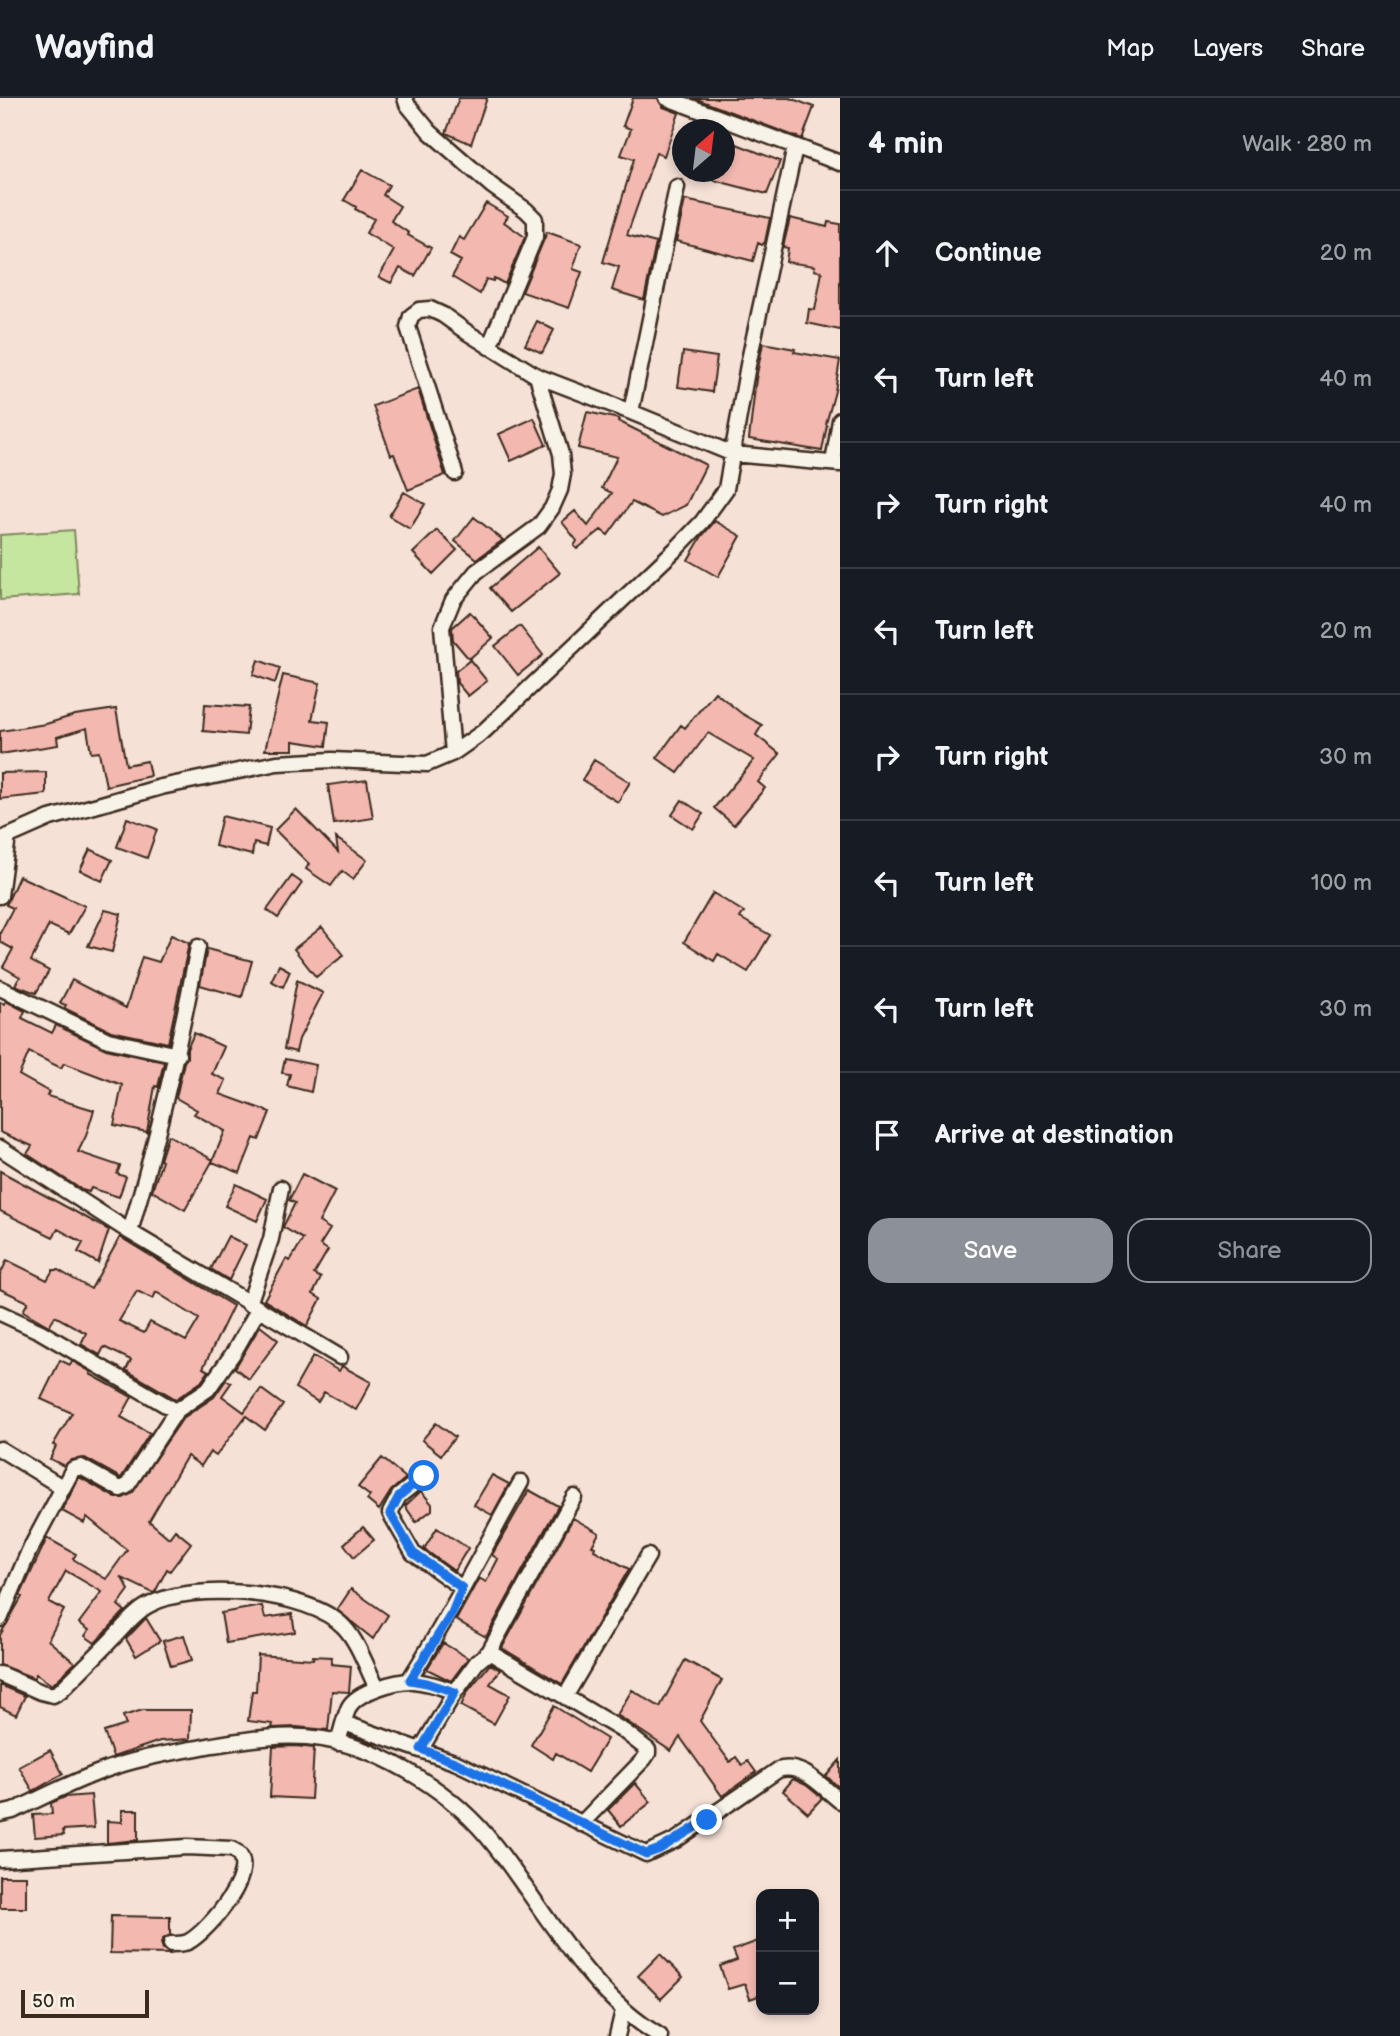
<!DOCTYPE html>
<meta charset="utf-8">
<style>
body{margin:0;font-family:"Balsamiq Sans",sans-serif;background:#20242c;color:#f1f3f6}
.controls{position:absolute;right:21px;bottom:21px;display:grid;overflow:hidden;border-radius:14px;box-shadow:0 4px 10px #0003}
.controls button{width:63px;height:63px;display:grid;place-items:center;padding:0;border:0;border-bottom:2px solid #363941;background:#171b24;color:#f1f3f6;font:35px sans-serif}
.compass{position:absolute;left:672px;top:21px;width:63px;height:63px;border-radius:50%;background:#171b24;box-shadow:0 4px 10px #0003;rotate:28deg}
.scale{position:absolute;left:21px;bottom:18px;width:128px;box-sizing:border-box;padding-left:7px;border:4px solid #3b2a1e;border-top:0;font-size:19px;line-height:24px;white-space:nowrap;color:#3b2a1e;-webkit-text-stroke:5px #f7f3e8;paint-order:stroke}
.stop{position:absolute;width:21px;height:21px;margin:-16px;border:5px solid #1a73e8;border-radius:50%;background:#fff}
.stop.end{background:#1a73e8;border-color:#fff;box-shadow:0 2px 7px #0008}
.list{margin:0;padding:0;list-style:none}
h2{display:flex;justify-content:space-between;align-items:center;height:91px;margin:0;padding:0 28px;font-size:30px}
h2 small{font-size:23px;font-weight:400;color:#9ea1a6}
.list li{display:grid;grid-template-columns:46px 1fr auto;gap:21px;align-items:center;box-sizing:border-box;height:126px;padding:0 28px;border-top:2px solid #363941}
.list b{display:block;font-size:26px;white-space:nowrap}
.list em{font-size:23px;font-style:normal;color:#9ea1a6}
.actions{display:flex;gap:14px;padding:21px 28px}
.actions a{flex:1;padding:16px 0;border:2px solid #8c9099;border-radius:21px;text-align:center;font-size:24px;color:#8c9099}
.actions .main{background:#8c9099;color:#fff}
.icon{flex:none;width:38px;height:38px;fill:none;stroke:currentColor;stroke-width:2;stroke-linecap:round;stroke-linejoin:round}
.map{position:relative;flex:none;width:840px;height:1938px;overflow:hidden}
header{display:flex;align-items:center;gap:42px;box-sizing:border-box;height:98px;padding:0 35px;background:#171b24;border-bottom:2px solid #363941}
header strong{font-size:33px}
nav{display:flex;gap:38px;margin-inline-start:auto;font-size:24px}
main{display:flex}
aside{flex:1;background:#171b24}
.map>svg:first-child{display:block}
.green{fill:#c4e69f;stroke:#80885e;stroke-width:2}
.building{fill:#f3b8b0;stroke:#3b2a1e;stroke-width:2;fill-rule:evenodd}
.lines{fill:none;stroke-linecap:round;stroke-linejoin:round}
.street-casing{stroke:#3b2a1e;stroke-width:19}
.street{stroke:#f7f3e8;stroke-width:14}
.route{stroke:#1a73e8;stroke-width:9}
</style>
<header>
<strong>Wayfind</strong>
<nav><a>Map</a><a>Layers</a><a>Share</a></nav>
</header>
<main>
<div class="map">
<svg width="840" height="1938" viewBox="0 0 840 1938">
<rect width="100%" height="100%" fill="#f6e1d7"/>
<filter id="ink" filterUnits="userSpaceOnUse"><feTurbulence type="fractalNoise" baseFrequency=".0143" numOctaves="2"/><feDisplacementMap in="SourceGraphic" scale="14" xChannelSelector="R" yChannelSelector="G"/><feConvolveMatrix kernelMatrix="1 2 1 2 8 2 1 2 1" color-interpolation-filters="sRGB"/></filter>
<g filter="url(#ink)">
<path class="green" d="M74 432 79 496 0 502V437Z"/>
<path class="building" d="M459 0H487L471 46 446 35Z
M633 0H658L663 9 679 15 664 58 656 55 627 137 656 145 644 202 612 192 619 169 603 164 634 61 621 57 631 31 623 28Z
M694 0H790L814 9 802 41Z
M724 41 780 63 767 96 698 78 699 74H724Z
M362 72 389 87 383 97 400 108 391 123 409 135 408 137 431 150 415 178 400 170 391 185 379 179 394 152 366 135 374 121 355 111 356 109 344 102Z
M685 102 770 120 765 144 762 147 758 145 753 163 676 143Z
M486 105 508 118 504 124 525 139 505 186 494 180 493 183 486 181 480 196 452 179 461 163 450 157 459 139 464 142Z
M790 120 827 129 828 124 840 126V232L807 225 809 211 815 212 822 174 814 172 815 168 786 164 788 150 783 149Z
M547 134 581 146 573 171 582 174 569 210 522 194Z
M537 223 554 232 542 255 525 247Z
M763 245 795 251 794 254 840 262 835 293 826 326 827 327 822 353 749 341 756 281Z
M683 254 717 259 712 294 678 289Z
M418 291 445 377 408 392 394 356 391 357 373 308Z
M587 314 619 321 618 323 706 367 686 407 662 419 632 404 608 437 601 432 577 451 574 448 577 443 562 424 575 413 588 428 612 395 602 390 617 359 578 350Z
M534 320 546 347 511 363 499 336Z
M404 394 425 406 410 431 389 418Z
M474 419 503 442 477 461 455 443Z
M715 423 741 438 718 479 688 462 702 438Z
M437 432 457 452 433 476 413 455Z
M538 449 560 475 511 514 490 490Z
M470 514 493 540 469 561 453 542 452 530Z
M520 528 543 557 518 577 495 548Z
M258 562 280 570 275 585 253 577Z
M470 562 487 583 468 598 457 585 456 573Z
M283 577 320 585 312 622 329 624 326 648 293 643V652H265Z
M715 594 741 615 762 627 756 637 780 656 758 684 765 690 734 727 714 710 754 662 708 635 678 675 657 660 681 627 685 630Z
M205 606 249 609 246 637 203 633Z
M116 611 126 667 147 663 150 678 106 688 99 654 91 655 87 630 57 639 58 647 0 656V633L46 626 75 617Z
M594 662 630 684 618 704 582 682Z
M46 674V696L0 701V675Z
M367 682 373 720 334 726 328 687Z
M682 702 703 716 693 731 672 717Z
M296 711 338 754 336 740 367 762 353 781 342 773 331 788 306 771 309 766 275 732Z
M222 718 270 730 266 748 254 745 252 757 215 748Z
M127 720 157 731 147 760 117 749Z
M90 751 112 762 102 783 80 772Z
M19 778 85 808 69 836 49 827 31 863 49 873 36 895 15 887 20 879 3 869 13 851 0 844V835L13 810 6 807Z
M292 778 302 785 278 820 267 812Z
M713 795 744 814 740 820 770 837 748 874 718 856 714 863 684 844Z
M105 812 121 816 112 854 88 848Z
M322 829 344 857 316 879 294 851Z
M171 837 189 845 168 945 111 933 64 910 66 907 60 905 72 882 126 910 142 859 159 864Z
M207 851 252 863 242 899 200 887Z
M279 867 290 873 283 889 271 883Z
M297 882 323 895 299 941 296 954 284 951Z
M6 903 25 913 22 920 52 935 56 927 106 951 164 964 158 989 155 988 147 1034 114 1027 122 987 64 965 61 970 29 954 19 977 49 994 47 998 94 1012 86 1038 78 1054 120 1068 117 1076 126 1079 119 1099 91 1090 89 1094 82 1092 27 1056 32 1048 0 1034V904L4 906Z
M194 935 224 949 212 976 226 982 220 996 270 1014 259 1042 254 1040 240 1075 212 1064 225 1033 194 1016 197 1012 176 1000 184 964 187 960V951Z
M285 961 316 967 311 994 287 988 290 976 282 975Z
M168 1037 213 1062 185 1112 152 1093 162 1063 160 1062Z
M0 1073 109 1132 98 1165 78 1154 83 1145 58 1131 53 1139 0 1113Z
M302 1076 335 1093 319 1124 330 1131 320 1147 328 1152 314 1176 321 1180 313 1196 321 1201 307 1228 264 1202 286 1161 290 1163 303 1141 283 1129 295 1105 289 1102Z
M236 1086 267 1101 257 1123 225 1108Z
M228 1138 246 1147 229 1182 211 1171Z
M120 1139 233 1208 203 1270 209 1273 201 1284 176 1301 126 1272 131 1262 104 1249 100 1257 81 1246 86 1235 55 1218 49 1228 23 1213 28 1204 0 1191V1177L7 1162 47 1182 53 1172H58L91 1191ZM137 1193 153 1201 156 1194 199 1221 186 1243 150 1224 144 1235 119 1223Z
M260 1228 278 1242 249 1281 235 1270Z
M313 1258 339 1273 342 1268 371 1284 356 1312 324 1294 318 1304 295 1290Z
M60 1262 70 1267 72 1263 91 1274 90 1276 132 1299 121 1319 150 1335 121 1380 85 1360 71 1362 64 1368 50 1361 56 1348 53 1347 72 1315 41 1301Z
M226 1282 231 1285 222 1298 244 1314 261 1291 283 1307 265 1332 246 1318 216 1358 210 1354 201 1368 187 1358 149 1423 169 1440 175 1432 191 1445 170 1473 167 1471 155 1494 153 1495 122 1480 129 1492 118 1507 125 1513 95 1545 85 1538 89 1532 79 1525 102 1494 66 1473 49 1504 64 1512 48 1542 75 1565 52 1587 36 1576 34 1580 0 1567V1537L22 1499 20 1498 47 1440 76 1456 73 1461 106 1481 127 1452 87 1419 84 1425 62 1413 79 1379 116 1400H123L131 1396 183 1320 214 1299Z
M436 1325 455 1339 441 1357 422 1342Z
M382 1360 406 1380 391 1393 379 1412 367 1402 370 1398 358 1389Z
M492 1377 509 1386 492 1417 474 1407Z
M529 1392 558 1408 486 1539 456 1522 479 1480 486 1484 498 1461 492 1457Z
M421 1393 432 1406V1412L416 1424 405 1408Z
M573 1420 599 1435 592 1448 595 1449 594 1452 629 1471 562 1586 502 1550Z
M363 1429 374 1442 354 1459 344 1446Z
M437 1430 468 1450 454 1473 424 1451Z
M351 1491 388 1517 373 1541 337 1512Z
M262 1508 265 1520 292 1516 295 1534 226 1545 221 1515Z
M146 1520 160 1543 136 1558 126 1541Z
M184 1537 192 1562 171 1568 163 1543Z
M443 1545 468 1560 451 1583 427 1571Z
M258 1557 313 1561V1558L332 1559 331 1566 351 1568 349 1594 332 1593 328 1632 296 1629 272 1630 273 1626 248 1623 252 1593H256Z
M685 1562 722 1582 700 1623 730 1664 736 1659 742 1667 748 1663 756 1674 722 1698 680 1639 671 1653 617 1617 632 1592 660 1609Z
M490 1566 500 1572 490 1586 510 1597 494 1626 461 1608 467 1594Z
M0 1587 25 1598 16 1617 0 1609Z
M554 1608 607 1641 587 1674 556 1655 553 1661 531 1647Z
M143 1612H191L190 1641 160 1643 113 1659 104 1634 126 1627 123 1618Z
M295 1648 314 1650 311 1701 270 1699 273 1649Z
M50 1652 63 1676 33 1693 19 1669Z
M840 1662V1690L826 1678Z
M793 1681 806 1687 822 1700 808 1715 783 1693Z
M635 1685 651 1704 621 1728 608 1712Z
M91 1697 94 1730 63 1732 64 1737 35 1739 33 1717 52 1716 51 1705 65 1699Z
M122 1712H138V1742L107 1745V1723L122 1724Z
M0 1778H26V1810H0Z
M111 1818 170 1819V1837L163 1841 161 1845 163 1851 170 1856 110 1855Z
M761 1842V1897L750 1901 745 1886 728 1891 720 1868 737 1862 733 1852Z
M660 1856 683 1879 661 1901 638 1878Z"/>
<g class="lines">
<defs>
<path id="street" d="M405 0 407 6 430 34 492 88 526 112 535 121V139L489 249
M667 0 840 65
M631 314 677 89
M833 365 840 322
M455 375 408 229 411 218 419 212 430 211 443 217 468 235 537 278 631 314 733 356 840 366
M453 655 442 529 453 502 476 474 539 428 552 410 560 392 563 376 561 356 537 278
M0 742 50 720 98 707 161 689 277 665 332 662 427 666 453 655 483 634 678 449 702 424 726 391 748 267 795 49
M0 798 8 738
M0 890 108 942 178 957
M0 1050 130 1134 340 1259
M130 1134C158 1039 180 945 198 849
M249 1206 271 1141 281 1090
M0 1215 41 1234 176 1313
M0 1351 62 1389
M424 1378 399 1398 390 1415 413 1455 462 1490
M0 1521 29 1453 73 1371 81 1369 120 1391 127 1388 176 1313 208 1291 234 1254 258 1212
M489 1554 625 1634 648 1652V1655L644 1661 581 1726
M0 1576 41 1594 53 1597 60 1593C78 1575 96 1558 113 1540 124 1529 135 1514 149 1507 192 1483 309 1492 344 1529 359 1545 367 1571 377 1590
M409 1582C450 1518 484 1450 521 1384
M565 1599 648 1458
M344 1625 457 1665 646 1756 676 1742 778 1672C802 1664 822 1689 840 1703
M338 1645C341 1634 344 1620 349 1609 357 1594 397 1582 413 1583 428 1584 441 1589 455 1594L477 1564 489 1554 574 1399
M421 1651 455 1594
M0 1716 13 1713C43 1699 74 1683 105 1672 140 1659 177 1654 213 1647 250 1641 286 1635 323 1641 387 1652 456 1697 495 1748 546 1813 587 1895 660 1938
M0 1761 187 1749 231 1751C267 1765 208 1834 188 1844 183 1846 177 1846 171 1846
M617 1938 623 1913"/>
</defs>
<use href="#street" class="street-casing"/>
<use href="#street" class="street"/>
</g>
</g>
<g class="lines" filter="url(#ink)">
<path class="route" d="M424 1378 399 1398 390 1415 413 1455 462 1490 452 1515 410 1582 427 1585 455 1594 421 1651 457 1665 646 1756 660 1751 707 1722"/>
</g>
</svg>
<div class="controls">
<button>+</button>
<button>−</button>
</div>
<svg class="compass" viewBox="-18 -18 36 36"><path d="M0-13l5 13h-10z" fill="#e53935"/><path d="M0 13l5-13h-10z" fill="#9ea1a6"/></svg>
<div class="scale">50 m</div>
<div class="stop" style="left:424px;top:1378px"></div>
<div class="stop end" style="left:707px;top:1722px"></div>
</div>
<aside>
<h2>4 min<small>Walk · 280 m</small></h2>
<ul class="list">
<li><svg class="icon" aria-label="ahead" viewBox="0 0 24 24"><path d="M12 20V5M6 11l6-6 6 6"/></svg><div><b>Continue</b></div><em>20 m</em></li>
<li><svg class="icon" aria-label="left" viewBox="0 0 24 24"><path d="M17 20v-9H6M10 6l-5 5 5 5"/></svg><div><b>Turn left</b></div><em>40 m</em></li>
<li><svg class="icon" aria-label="right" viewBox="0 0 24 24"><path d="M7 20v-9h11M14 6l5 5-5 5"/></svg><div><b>Turn right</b></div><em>40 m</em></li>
<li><svg class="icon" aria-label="left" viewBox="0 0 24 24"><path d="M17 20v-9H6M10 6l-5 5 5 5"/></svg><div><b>Turn left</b></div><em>20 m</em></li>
<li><svg class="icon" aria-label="right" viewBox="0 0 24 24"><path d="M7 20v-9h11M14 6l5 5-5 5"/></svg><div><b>Turn right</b></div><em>30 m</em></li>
<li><svg class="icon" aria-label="left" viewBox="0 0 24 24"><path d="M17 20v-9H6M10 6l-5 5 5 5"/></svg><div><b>Turn left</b></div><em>100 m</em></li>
<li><svg class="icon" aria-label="left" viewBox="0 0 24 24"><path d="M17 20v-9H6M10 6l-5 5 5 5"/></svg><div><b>Turn left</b></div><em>30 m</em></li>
<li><svg class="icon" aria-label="arrive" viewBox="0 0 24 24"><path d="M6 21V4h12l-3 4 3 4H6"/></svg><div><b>Arrive at destination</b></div></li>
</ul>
<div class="actions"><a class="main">Save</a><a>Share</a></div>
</aside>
</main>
